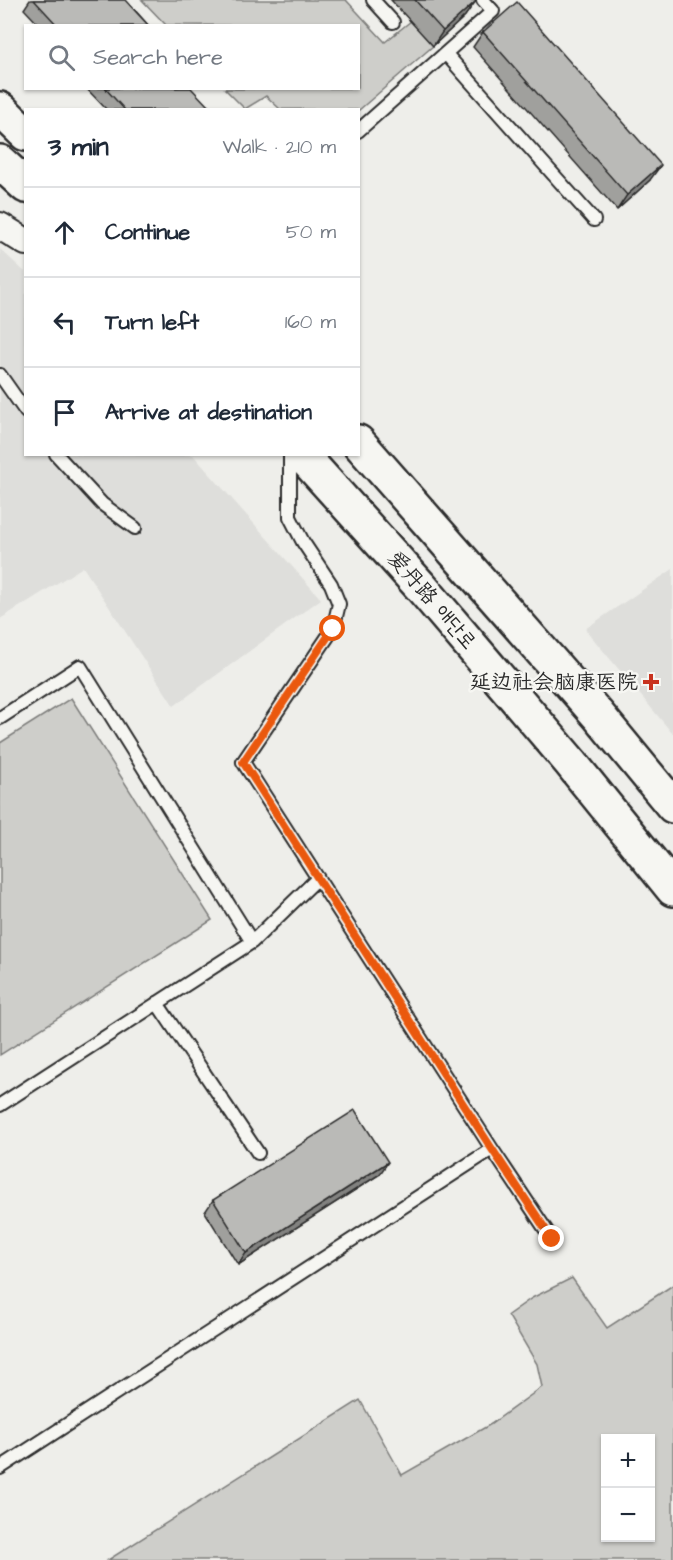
<!DOCTYPE html>
<meta charset="utf-8">
<style>
body{margin:0;font-family:"Architects Daughter","LXGW WenKai TC","Poor Story",sans-serif;background:#f6f6f7;color:#1f2937}
.controls{position:absolute;right:18px;bottom:18px;display:grid;overflow:hidden;border-radius:0px;box-shadow:0 2px 4px #0004}
.controls button{width:54px;height:54px;display:grid;place-items:center;padding:0;border:0;border-bottom:2px solid #e0e1e3;background:#fff;color:#1f2937;font:30px sans-serif}
.stop{position:absolute;width:18px;height:18px;margin:-14px;border:4px solid #ea580c;border-radius:50%;background:#fff}
.stop.end{background:#ea580c;border-color:#fff;box-shadow:0 2px 6px #0008}
.list{margin:0;padding:0;list-style:none}
h2{display:flex;justify-content:space-between;align-items:center;height:78px;margin:0;padding:0 24px;font-size:26px}
h2 small{font-size:20px;font-weight:400;color:#747a83}
.list li{display:grid;grid-template-columns:39px 1fr auto;gap:18px;align-items:center;box-sizing:border-box;height:90px;padding:0 24px;border-top:2px solid #e0e1e3}
.list b{display:block;font-size:22px;white-space:nowrap}
.list em{font-size:20px;font-style:normal;color:#747a83}
.icon{flex:none;width:33px;height:33px;fill:none;stroke:currentColor;stroke-width:2;stroke-linecap:round;stroke-linejoin:round}
.map{position:relative;flex:none;width:673px;height:1560px;overflow:hidden}
.search{position:absolute;background:#fff;box-shadow:0 2px 4px #0004;left:24px;top:24px;width:336px;height:66px;display:flex;align-items:center;gap:15px;box-sizing:border-box;padding:0 21px;border-radius:0px;color:#747a83;font-size:22px}
.panel{position:absolute;background:#fff;box-shadow:0 2px 4px #0004;left:24px;top:108px;width:336px;height:348px;border-radius:0px}
.map>svg:first-child{display:block}
.built{fill:#dededb}
.green{fill:#cececa;stroke:#7c7c7a;stroke-width:1.5;fill-rule:evenodd}
.lines{fill:none;stroke-linecap:round;stroke-linejoin:round}
.service-casing{stroke:#2b2b2b;stroke-width:16}
.minor-casing{stroke:#2b2b2b;stroke-width:30}
.secondary-casing{stroke:#2b2b2b;stroke-width:38}
.service{stroke:#f6f6f2;stroke-width:12}
.minor{stroke:#f6f6f2;stroke-width:26}
.secondary{stroke:#f6f6f2;stroke-width:33}
.wall{fill:#a0a09d;stroke:#2b2b2b;stroke-width:1.5}
.shaded-wall{fill:#828280;stroke:#2b2b2b;stroke-width:1.5}
.building{fill:#babab7;stroke:#2b2b2b;stroke-width:1.5}
.route{stroke:#ea580c;stroke-width:8}
.poi-dot{fill:#c8321e;stroke:#f6f6f2;stroke-width:2}
.labels{text-anchor:middle;dominant-baseline:central;stroke-width:5;stroke-linejoin:round;paint-order:stroke}
.street-label{font-size:21px;fill:#2b2b2b;stroke:#f6f6f2}
.poi-label{font-size:21px;fill:#2b2b2b;stroke:#f6f6f2;text-anchor:end}
</style>
<div class="map">
<svg width="673" height="1560" viewBox="0 0 673 1560">
<rect width="100%" height="100%" fill="#eeeeea"/>
<filter id="ink" filterUnits="userSpaceOnUse"><feTurbulence type="fractalNoise" baseFrequency=".0167" numOctaves="2"/><feDisplacementMap in="SourceGraphic" scale="12" xChannelSelector="R" yChannelSelector="G"/><feConvolveMatrix kernelMatrix="1 2 1 2 8 2 1 2 1" color-interpolation-filters="sRGB"/></filter>
<g filter="url(#ink)">
<path class="built" d="M0 249 25 272 26 454 193 455 321 599 174 706 83 567 0 619Z
M673 569V734L585 629Z"/>
<path class="green" d="M142 0H346L385 42 411 21 433 46 359 110 280 109 266 96 245 109 225 89 358 88V26L166 25Z
M71 698 212 920 0 1055V743Z
M572 1278 607 1328 673 1285V1560H108L360 1400 402 1475 491 1424 542 1387 537 1364 508 1315 532 1298ZM650 1438V1538H606V1438Z"/>
<g class="lines">
<defs>
<path id="service" d="M373 0 393 22
M446 54 594 220
M358 131 493 11 483 0
M0 375 26 412
M56 454 102 504 135 528
M290 454V517L303 542 331 584 339 604 333 629 243 762 492 1149 552 1239
M0 718 80 666 252 942
M157 1003 258 1153
M0 1105 252 942 318 878
M0 1468 492 1149"/>
<path id="minor" d="M0 226 26 242"/>
<path id="secondary" d="M0 109 26 134
M0 162 26 186
M358 442 598 715 673 806
M301 454 422 588 571 763 673 889"/>
</defs>
<use href="#service" class="service-casing"/>
<use href="#minor" class="minor-casing"/>
<use href="#secondary" class="secondary-casing"/>
<use href="#service" class="service"/>
<use href="#minor" class="minor"/>
<use href="#secondary" class="secondary"/>
</g>
<path class="wall" d="M30 0H126L149 26H40L24 9Z
M391 0H475L465 16 433 46Z
M483 32 650 180 617 210 473 47Z
M86 88H177L208 106 205 110H107Z
M380 1174 238 1265 205 1212 213 1200Z"/>
<path class="shaded-wall" d="M476 1 465 16 433 46 443 31Z
M661 165 650 180 617 210 627 195Z
M388 1162 380 1174 238 1265 246 1253Z"/>
<path class="building" d="M34 0H125L149 26H58Z
M415 0H475L476 1 443 31Z
M517 2 661 165 627 195 483 32Z
M105 88H191L208 106 204 110H125Z
M355 1110 388 1162 246 1253 213 1200Z"/>
</g>
<g class="lines" filter="url(#ink)">
<path class="route" d="M333 629 243 762 492 1149 552 1239"/>
</g>
<path class="poi-dot" d="M648 673h6v6h6v6h-6v6h-6v-6h-6v-6h6z"/>
<g class="labels">
<g class="street-label">
<text transform="translate(432 600) rotate(49)">爱丹路 애단로</text>
</g>
<g class="poi-label">
<text x="638" y="682">延边社会脑康医院</text>
</g>
</g>
</svg>
<div class="controls">
<button>+</button>
<button>−</button>
</div>
<div class="stop" style="left:333px;top:629px"></div>
<div class="stop end" style="left:552px;top:1239px"></div>
<div class="search"><svg class="icon" aria-label="search" viewBox="0 0 24 24"><circle cx="10" cy="10" r="6"/><path d="M15 15l6 6"/></svg>Search here</div>
<section class="panel">
<h2>3 min<small>Walk · 210 m</small></h2>
<ul class="list">
<li><svg class="icon" aria-label="ahead" viewBox="0 0 24 24"><path d="M12 20V5M6 11l6-6 6 6"/></svg><div><b>Continue</b></div><em>50 m</em></li>
<li><svg class="icon" aria-label="left" viewBox="0 0 24 24"><path d="M17 20v-9H6M10 6l-5 5 5 5"/></svg><div><b>Turn left</b></div><em>160 m</em></li>
<li><svg class="icon" aria-label="arrive" viewBox="0 0 24 24"><path d="M6 21V4h12l-3 4 3 4H6"/></svg><div><b>Arrive at destination</b></div></li>
</ul>
</section>
</div>
